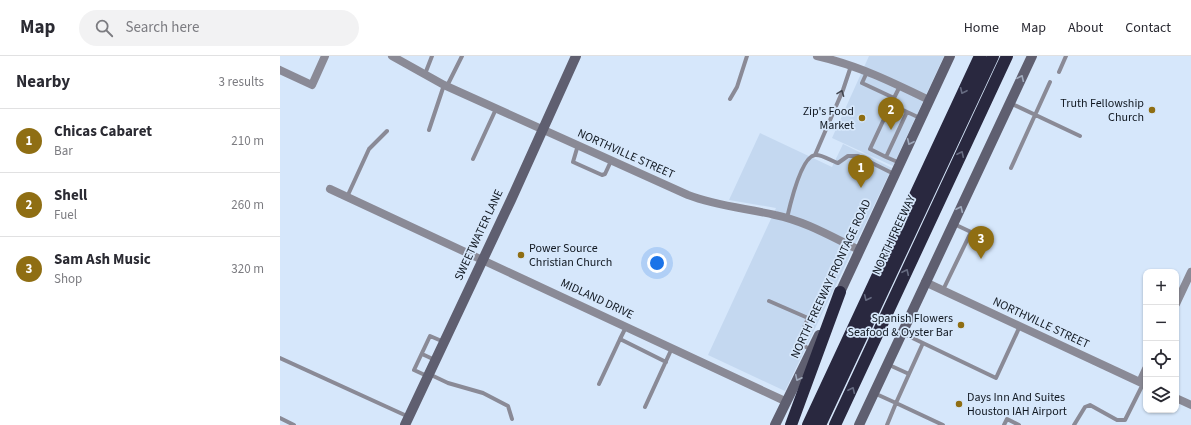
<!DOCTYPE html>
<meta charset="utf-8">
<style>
body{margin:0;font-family:"Source Sans 3",sans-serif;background:#f2f2f3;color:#2b2b33}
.controls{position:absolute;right:12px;bottom:12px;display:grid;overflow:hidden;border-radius:8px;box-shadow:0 1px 3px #0004}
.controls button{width:36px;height:36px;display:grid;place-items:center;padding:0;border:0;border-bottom:1px solid #e1e1e2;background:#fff;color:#2b2b33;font:20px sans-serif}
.you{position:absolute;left:377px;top:207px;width:14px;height:14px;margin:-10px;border:3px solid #fff;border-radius:50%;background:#1a73e8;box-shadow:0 0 0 6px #1a73e833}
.badge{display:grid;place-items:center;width:26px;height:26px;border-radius:50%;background:#8f6e13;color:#fff;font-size:13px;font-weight:700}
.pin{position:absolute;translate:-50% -33px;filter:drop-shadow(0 1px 2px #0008)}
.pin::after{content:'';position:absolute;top:21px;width:14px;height:12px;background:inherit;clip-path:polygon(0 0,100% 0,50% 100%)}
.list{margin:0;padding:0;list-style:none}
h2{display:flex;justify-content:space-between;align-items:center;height:52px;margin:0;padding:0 16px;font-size:17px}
h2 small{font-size:13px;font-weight:400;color:#7c7c81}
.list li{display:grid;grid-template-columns:26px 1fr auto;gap:12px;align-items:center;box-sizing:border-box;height:64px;padding:0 16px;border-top:1px solid #e1e1e2}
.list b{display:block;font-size:15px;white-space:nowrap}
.list p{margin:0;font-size:13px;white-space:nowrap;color:#7c7c81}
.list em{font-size:13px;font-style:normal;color:#7c7c81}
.icon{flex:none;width:22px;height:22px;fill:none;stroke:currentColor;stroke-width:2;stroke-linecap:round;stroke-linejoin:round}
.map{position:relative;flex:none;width:911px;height:369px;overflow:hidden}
header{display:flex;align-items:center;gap:24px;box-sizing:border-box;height:56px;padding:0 20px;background:#fff;border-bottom:1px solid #e1e1e2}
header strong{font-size:19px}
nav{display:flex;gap:22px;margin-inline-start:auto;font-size:14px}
.search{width:280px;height:36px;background:#f2f2f3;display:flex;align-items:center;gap:10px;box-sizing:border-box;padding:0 14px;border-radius:22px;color:#7c7c81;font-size:15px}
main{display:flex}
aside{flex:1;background:#fff}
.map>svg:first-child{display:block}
.built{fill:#c4d8f0}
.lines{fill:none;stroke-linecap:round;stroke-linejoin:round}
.lane{stroke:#8a8a96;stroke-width:4}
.street{stroke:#8a8a96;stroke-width:8}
.secondary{stroke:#5f5f70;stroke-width:10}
.highway{stroke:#29283f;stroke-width:12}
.oneway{stroke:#a0aabc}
.oneway2{stroke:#666b81}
.oneway3{stroke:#414650}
.poi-dot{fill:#8f6e13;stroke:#d6e7fb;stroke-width:1.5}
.labels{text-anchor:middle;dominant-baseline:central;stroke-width:3.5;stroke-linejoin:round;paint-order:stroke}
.poi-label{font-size:12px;fill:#111821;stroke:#d6e7fb;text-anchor:end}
.street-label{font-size:12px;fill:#111821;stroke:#d6e7fb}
</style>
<header>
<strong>Map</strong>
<div class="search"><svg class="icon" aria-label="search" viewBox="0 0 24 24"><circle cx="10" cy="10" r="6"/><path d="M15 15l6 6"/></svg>Search here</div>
<nav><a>Home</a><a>Map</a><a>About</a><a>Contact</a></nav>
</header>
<main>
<aside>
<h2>Nearby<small>3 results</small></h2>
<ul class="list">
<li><span class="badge">1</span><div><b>Chicas Cabaret</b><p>Bar</p></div><em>210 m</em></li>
<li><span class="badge">2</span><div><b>Shell</b><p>Fuel</p></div><em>260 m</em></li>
<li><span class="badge">3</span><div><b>Sam Ash Music</b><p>Shop</p></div><em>320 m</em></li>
</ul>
</aside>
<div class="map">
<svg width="911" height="369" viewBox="0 0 911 369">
<rect width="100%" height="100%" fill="#d6e7fb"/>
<path class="built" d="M589 0H664L613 110 552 82Z
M480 77 552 111 563 88 612 112 505 335 428 299 496 152 449 144Z"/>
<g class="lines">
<path class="lane" d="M587 16 582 27 614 42
M779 16 786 0
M145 18 152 0
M167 30 182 0
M450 43 457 31 467 0
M613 44 620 30
M730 47 800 80
M149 74 164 29
M298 89 293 106 322 119 325 118 331 105
M535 99 563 34 571 10
M606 101 590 93 611 48 627 56
M193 103 216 53
M620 107 606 101 627 56 640 62
M731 112 770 26
M67 141 89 93 107 75
M507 162C510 149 521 101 535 99 542 98 551 105 558 107L568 100H578L614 118
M663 234 691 176 674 168
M489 245 528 262 519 284 520 288 532 294
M346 271 340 283 386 306
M622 277 716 322 740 270
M142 298 155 304
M0 302 129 361
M149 318 168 327 203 337 228 350 232 363
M629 318 643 287
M147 320 134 314 150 280 164 286
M319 328 340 283
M594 337 616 347 629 318 607 308
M365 351 392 292
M0 362 14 369
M607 369 616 347 663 369
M724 369 727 363 739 369
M794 369 805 351 810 349 837 364H845L863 328"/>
<path class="street" d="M112 0 164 29 408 139C437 150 465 152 495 159 525 165 552 181 579 194
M537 0C577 9 612 26 649 44
M0 14 32 29 45 0
M50 133 507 346
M645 226 866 329
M896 248 911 216
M860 326 866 313
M896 342 911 349"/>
<path class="secondary" d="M557 243 670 0
M125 369 231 144 296 0
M495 369 539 279
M579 369 752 0"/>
<path class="highway" d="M511 369 560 236
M528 369 700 0
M540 369 713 0
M555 369 727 0"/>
</g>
<defs><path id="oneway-chevron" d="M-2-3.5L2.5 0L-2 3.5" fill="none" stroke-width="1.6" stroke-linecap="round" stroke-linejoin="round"/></defs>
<g class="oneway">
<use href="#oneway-chevron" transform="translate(741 22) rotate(-65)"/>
<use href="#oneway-chevron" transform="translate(630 86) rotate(115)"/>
<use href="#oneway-chevron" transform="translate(680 153) rotate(-65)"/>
<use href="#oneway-chevron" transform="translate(518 322) rotate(116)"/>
</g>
<g class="oneway2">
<use href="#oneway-chevron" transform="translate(683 35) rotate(115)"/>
<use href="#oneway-chevron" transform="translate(681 98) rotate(-65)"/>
<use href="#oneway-chevron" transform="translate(626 216) rotate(-65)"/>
<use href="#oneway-chevron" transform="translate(587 242) rotate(115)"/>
<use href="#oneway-chevron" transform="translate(572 334) rotate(-65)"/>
</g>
<use class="oneway3" href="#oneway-chevron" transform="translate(561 37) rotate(-69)"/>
<g class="poi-dot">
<circle cx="872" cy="54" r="4"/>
<circle cx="582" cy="62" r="4"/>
<circle cx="241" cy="199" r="4"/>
<circle cx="681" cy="269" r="4"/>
<circle cx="679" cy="348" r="4"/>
</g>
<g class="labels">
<g class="poi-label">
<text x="864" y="47">Truth Fellowship<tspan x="864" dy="14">Church</tspan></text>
<text x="574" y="55">Zip's Food<tspan x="574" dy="14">Market</tspan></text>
<text x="249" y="192" text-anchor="start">Power Source<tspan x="249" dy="14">Christian Church</tspan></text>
<text x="673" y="262">Spanish Flowers<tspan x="673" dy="14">Seafood &amp; Oyster Bar</tspan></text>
<text x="687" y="341" text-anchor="start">Days Inn And Suites<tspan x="687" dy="14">Houston IAH Airport</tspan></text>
</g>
<g class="street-label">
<text transform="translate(346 98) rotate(24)">NORTHVILLE STREET</text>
<text transform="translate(199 179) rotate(-65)">SWEETWATER LANE</text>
<text transform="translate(614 179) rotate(-65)">NORTH FREEWAY</text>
<text transform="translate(551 223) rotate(-65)">NORTH FREEWAY FRONTAGE ROAD</text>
<text transform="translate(317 243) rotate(25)">MIDLAND DRIVE</text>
<text transform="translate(761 267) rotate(25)">NORTHVILLE STREET</text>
</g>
</g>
</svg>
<div class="controls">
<button>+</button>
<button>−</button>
<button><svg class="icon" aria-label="locate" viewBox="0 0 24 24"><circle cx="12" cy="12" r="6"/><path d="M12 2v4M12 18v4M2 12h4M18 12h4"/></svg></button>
<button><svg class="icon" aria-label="layers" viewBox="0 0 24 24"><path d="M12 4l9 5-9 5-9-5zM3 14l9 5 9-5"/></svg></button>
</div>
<div class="you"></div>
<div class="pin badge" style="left:581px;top:132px">1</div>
<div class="pin badge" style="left:611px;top:74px">2</div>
<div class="pin badge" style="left:701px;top:203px">3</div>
</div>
</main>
